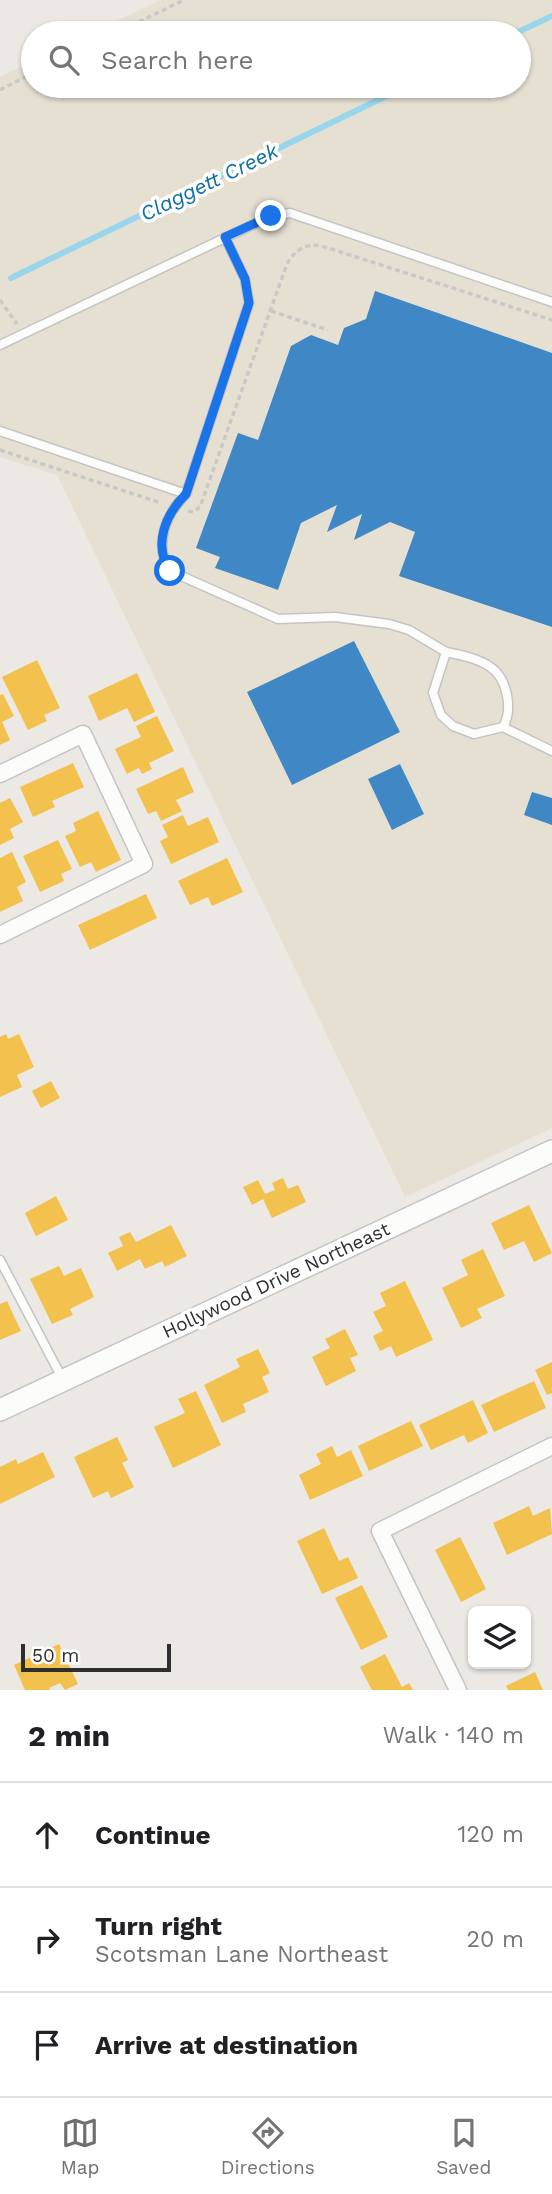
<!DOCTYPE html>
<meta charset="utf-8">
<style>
body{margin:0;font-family:"Work Sans",sans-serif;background:#f6f6f6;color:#202124}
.controls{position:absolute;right:21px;bottom:21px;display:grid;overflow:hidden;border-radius:10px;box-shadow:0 2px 5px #0004}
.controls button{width:63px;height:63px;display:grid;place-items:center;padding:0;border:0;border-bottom:2px solid #e0e0e0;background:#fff;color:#202124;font:35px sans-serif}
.scale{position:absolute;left:21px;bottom:18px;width:150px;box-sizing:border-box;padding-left:7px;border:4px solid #2e2e2e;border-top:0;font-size:19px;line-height:24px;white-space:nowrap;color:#2e2e2e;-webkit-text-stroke:5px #fff;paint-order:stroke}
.stop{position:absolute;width:21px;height:21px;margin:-16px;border:5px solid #1a73e8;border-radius:50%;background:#fff}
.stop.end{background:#1a73e8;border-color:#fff;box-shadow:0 2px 7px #0008}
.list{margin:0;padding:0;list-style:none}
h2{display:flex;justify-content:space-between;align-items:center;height:91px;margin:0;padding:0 28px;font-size:30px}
h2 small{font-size:23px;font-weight:400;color:#757577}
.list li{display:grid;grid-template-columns:46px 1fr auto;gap:21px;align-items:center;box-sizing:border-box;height:105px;padding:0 28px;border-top:2px solid #e0e0e0}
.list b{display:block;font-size:26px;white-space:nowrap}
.list p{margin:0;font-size:23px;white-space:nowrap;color:#757577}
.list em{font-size:23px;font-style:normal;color:#757577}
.icon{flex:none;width:38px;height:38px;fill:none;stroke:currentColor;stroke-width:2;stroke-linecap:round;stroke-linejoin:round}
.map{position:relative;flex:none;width:552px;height:1690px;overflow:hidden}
.search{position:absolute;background:#fff;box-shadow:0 2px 5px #0004;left:21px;right:21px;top:21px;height:77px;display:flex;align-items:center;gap:18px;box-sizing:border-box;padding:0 24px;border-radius:38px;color:#757577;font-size:26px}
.sheet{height:406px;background:#fff}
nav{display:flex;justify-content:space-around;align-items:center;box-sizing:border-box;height:98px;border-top:2px solid #e0e0e0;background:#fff;font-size:19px;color:#757577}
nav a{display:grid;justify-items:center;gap:4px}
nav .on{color:#706f6e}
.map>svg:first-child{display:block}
.education{fill:#e6e0d3}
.homes{fill:#f2c14e}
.schools{fill:#3f88c5}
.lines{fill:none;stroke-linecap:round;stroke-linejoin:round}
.stream{stroke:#99d6ec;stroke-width:6}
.service-casing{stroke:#c5c4c5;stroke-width:11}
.minor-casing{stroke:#c5c4c5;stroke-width:19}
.tertiary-casing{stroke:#c5c4c5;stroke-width:24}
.path{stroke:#c9c9c8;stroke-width:3.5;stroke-dasharray:5 3.5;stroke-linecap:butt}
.service{stroke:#fcfcfb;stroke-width:8}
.minor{stroke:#fcfcfb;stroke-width:16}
.tertiary{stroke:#fcfcfb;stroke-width:21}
.route{stroke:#1a73e8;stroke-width:9}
.labels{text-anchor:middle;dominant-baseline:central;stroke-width:7;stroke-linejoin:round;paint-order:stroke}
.street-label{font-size:19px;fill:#2e2e2e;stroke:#fff}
.water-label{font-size:21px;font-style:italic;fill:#0d6fa3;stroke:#fff}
</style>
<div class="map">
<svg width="552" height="1690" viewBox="0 0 552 1690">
<rect width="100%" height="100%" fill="#ece8e4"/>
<path class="education" d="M161 0H552V1128L405 1197 57 475 0 457V77L33 61V86H519V33H91Z"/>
<path class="homes" d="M37 660 60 708 44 715 47 721 28 730 2 677Z
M137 673 155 712 134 722 127 708 99 721 88 696Z
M3 694 14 716 2 722 10 740 0 745V695Z
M157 716 174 751 149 763 152 769 142 774 139 768 127 774 115 749 141 737 136 726Z
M73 763 84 787 52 801 55 807 33 817 20 787Z
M183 767 194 792 176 800 182 811 161 821 156 811 148 814 136 789Z
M10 798 23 822 10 829 14 838 0 845V803Z
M98 811 121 860 96 872 91 862 80 867 65 836 76 831 73 823Z
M183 815 188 826 208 817 219 842 171 864 160 841 168 837 162 825Z
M58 840 72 869 61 874 64 881 40 892 23 856Z
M12 852 26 882 17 887 23 901 0 912V858Z
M227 858 243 892 212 906 208 897 190 905 178 881Z
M146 894 157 918 90 950 78 925Z
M6 1034 8 1039 19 1034 34 1067 17 1075 22 1087 0 1097V1037Z
M51 1081 60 1098 41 1108 32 1091Z
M283 1178 288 1189 298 1185 306 1202 272 1218 263 1199 252 1205 243 1187 258 1180 265 1194 275 1190 272 1183Z
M56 1196 68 1220 36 1236 25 1213Z
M529 1205 552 1253 534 1262 524 1241 504 1250 491 1223Z
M171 1225 187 1256 165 1267 162 1261 145 1269 140 1259 117 1271 108 1253 123 1246 119 1237 130 1232 136 1242Z
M483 1249 505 1296 477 1309 482 1318 461 1328 442 1288 468 1275 461 1260Z
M59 1266 64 1276 81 1268 94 1297 70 1309 73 1315 52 1324 30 1279Z
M405 1281 433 1340 396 1357 391 1346 380 1351 373 1336 383 1331 373 1312 386 1306 380 1293Z
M7 1301 21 1331 0 1340V1304Z
M345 1329 358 1355 350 1358 356 1371 326 1386 312 1357 330 1348 325 1339Z
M258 1349 270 1373 262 1377 269 1392 243 1404 246 1412 222 1423 204 1385 240 1367 236 1359Z
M552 1362V1393L547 1395 535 1370Z
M534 1381 546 1408 494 1432 481 1405Z
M196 1391 221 1445 173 1468 154 1427 185 1413 178 1399Z
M473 1400 488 1433 468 1443 464 1435 431 1450 419 1425Z
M411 1421 423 1446 369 1471 358 1446Z
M117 1437 128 1460 122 1463 134 1487 111 1498 108 1491 93 1498 74 1457Z
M332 1446 337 1457 351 1450 363 1476 310 1500 299 1475 321 1464 316 1454Z
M43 1452 55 1477 0 1504V1467L16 1459 18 1464Z
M529 1506 533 1516 550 1508 552 1534 507 1555 493 1523Z
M324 1528 339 1561 348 1557 358 1578 322 1594 297 1541Z
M460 1537 486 1589 461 1602 435 1550Z
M362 1585 388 1637 361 1650 335 1598Z
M59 1644 78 1684 65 1690 60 1683 49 1688 50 1690H25L14 1665Z
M385 1654 402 1687 409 1683 413 1690H372L360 1667Z
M535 1672 543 1690H508L506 1686Z"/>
<path class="schools" d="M375 291 552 353V627L399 576 415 532 390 522 354 540 362 514 327 532 337 505 301 523 278 590 215 568 220 557 196 548 238 433 258 440 291 346 311 335 338 345 344 328 366 319Z
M354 641 400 732 292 785 247 692Z
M400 764 424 814 392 830 368 779Z
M532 792 552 798V825L524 815Z"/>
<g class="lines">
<path class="stream" d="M516 33 552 16
M11 278 407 86"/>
<defs>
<path id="service" d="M0 345 271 216 290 213 552 302
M0 431 186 494 249 303 245 279 225 237
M186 494C166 514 153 545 170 571L278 619 335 617 389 624 409 630 446 652
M503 727C513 710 508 678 489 666 476 658 461 655 446 652L433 693 441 715 453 726 474 734 503 727 552 751
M0 1260 62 1378"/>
<path id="minor" d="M0 774 83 734 144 864 0 935
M458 1690 380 1531 552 1446"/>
<path id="tertiary" d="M0 1410 552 1151"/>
</defs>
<use href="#service" class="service-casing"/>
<use href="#minor" class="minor-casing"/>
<use href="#tertiary" class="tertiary-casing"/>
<path class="path" d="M116 33 184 0
M0 90 33 73
M0 300 17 324
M271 311 328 330
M0 450 161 503
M188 511 193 512 200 507 287 264C295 250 305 243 322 246L552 320"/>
<use href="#service" class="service"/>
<use href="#minor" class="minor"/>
<use href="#tertiary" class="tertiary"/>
</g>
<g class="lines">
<path class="route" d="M170 571C153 545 165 515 186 494L249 303 245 279 225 237 271 216"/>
</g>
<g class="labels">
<g class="street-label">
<text transform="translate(276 1280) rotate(-25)">Hollywood Drive Northeast</text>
</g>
<g class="water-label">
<text transform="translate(209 182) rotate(-26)">Claggett Creek</text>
</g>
</g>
</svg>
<div class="controls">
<button><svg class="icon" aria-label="layers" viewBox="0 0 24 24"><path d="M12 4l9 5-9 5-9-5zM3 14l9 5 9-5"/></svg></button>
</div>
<div class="scale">50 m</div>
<div class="stop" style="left:170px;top:571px"></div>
<div class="stop end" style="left:271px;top:216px"></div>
<div class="search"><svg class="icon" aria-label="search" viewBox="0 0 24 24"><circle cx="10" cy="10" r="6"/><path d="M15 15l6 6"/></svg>Search here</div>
</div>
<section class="sheet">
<h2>2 min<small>Walk · 140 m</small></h2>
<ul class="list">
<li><svg class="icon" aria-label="ahead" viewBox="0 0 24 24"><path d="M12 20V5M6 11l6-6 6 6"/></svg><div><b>Continue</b></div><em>120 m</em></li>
<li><svg class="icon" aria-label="right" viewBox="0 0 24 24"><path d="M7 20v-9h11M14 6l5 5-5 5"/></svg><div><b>Turn right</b><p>Scotsman Lane Northeast</p></div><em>20 m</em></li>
<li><svg class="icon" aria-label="arrive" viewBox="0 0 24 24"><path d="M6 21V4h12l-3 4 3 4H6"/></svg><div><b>Arrive at destination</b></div></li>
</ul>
</section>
<nav>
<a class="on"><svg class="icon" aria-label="map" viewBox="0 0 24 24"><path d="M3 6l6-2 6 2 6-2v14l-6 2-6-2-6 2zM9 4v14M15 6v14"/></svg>Map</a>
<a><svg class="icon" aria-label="directions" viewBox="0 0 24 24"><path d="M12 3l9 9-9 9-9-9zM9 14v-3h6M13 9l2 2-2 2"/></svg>Directions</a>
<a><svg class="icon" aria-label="saved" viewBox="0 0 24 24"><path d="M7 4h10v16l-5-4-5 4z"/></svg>Saved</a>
</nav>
